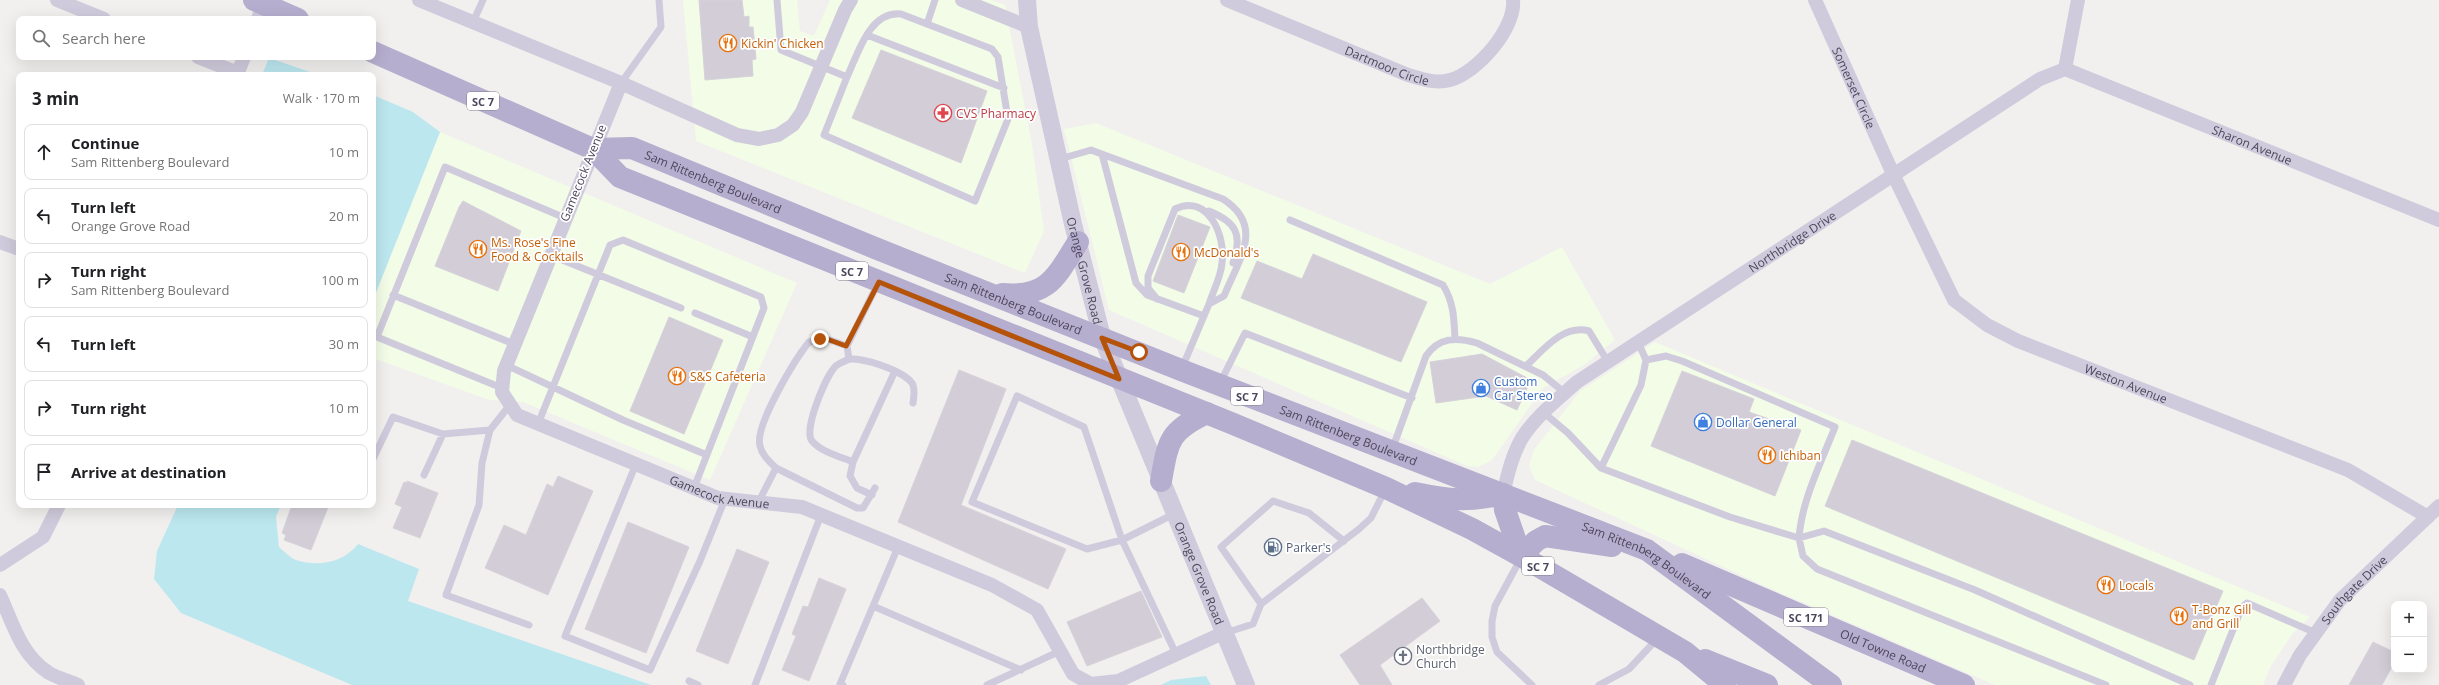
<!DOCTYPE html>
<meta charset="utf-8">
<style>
body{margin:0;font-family:"Open Sans",sans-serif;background:#f6f6f6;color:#202124}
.controls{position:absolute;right:12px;bottom:12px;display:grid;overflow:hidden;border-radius:8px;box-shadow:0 4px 16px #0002}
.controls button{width:36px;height:36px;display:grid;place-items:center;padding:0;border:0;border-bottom:1px solid #e0e0e0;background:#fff;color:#202124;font:20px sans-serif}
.stop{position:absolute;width:12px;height:12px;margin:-9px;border:3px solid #b45309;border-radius:50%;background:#fff}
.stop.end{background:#b45309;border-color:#fff;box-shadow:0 1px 4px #0008}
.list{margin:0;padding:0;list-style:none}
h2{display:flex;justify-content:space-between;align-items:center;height:52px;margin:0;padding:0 16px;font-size:17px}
h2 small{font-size:13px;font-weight:400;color:#757577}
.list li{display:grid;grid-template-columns:26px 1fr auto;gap:12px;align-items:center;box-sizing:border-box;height:56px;margin:0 8px 8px;padding:0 8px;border:1px solid #e0e0e0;border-radius:8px}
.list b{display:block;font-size:15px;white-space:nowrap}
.list p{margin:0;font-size:13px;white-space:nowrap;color:#757577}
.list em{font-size:13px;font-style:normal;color:#757577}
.icon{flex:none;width:22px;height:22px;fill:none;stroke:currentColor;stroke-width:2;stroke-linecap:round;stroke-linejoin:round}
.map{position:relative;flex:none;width:2439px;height:685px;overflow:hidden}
.search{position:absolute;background:#fff;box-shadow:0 4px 16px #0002;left:16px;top:16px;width:360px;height:44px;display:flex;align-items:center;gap:10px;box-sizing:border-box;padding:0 14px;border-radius:8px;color:#757577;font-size:15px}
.panel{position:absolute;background:#fff;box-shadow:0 4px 16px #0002;left:16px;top:72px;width:360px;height:436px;border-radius:8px}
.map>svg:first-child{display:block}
.commercial{fill:#f2fce7}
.green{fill:#bce7ef}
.building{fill:#d2cdd6;stroke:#d6d2da}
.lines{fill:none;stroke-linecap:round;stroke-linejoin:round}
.service{stroke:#cfcbdc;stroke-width:7}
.minor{stroke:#cfcbdc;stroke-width:14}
.tertiary{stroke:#cfcbdc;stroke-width:18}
.primary{stroke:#b6aece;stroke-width:22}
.route{stroke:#b45309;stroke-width:5}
.labels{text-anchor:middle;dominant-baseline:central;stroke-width:3.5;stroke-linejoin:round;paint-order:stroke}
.shield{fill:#fff;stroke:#827e8d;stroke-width:1}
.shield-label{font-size:11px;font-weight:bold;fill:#4c465c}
.food-label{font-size:12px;fill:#c56008;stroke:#fff;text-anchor:start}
.street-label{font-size:12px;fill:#4c465c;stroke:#fff}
.health-label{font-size:12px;fill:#be3a42;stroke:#fff;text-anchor:start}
.shop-label{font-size:12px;fill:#366cbe;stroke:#fff;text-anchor:start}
.service-label{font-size:12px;fill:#4e5e75;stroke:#fff;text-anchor:start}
.worship-label{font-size:12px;fill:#5b616d;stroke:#fff;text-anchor:start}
</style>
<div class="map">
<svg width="2439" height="685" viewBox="0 0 2439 685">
<rect width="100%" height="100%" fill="#f1f0ee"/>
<path class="commercial" d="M683 0H797L800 31 814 36 830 0H992L1005 5 1032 144 1044 231 1025 273 696 141Z
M1096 123 1490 284 1562 247 1615 340 1584 365 1543 388 1492 460 1478 467 1467 466 1109 310 1064 129Z
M440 132 797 283 710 480 523 402 489 400 373 358V300Z
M1655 342 2310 617 2292 634 2271 666 2263 685H1995L1769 588 1535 480 1529 466 1534 450 1580 391Z"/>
<path class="green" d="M269 58 319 75H262Z
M373 95 413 112 440 132 373 300Z
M178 505H281L276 517 279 547C284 551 290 558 296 560 319 567 343 563 358 544L419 569 408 601 651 685H352L181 613 154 579 157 551Z
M1206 676 1211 685H1161L1171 680Z"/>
<path class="building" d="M699 0H742L744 17 749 16V27H753L756 59 752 60 753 76 705 80Z
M881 50 987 91 961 163 852 118Z
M463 201 521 231 498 291 435 266 459 207Z
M1178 215 1210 227 1184 293 1153 281Z
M1313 254 1427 302 1401 362 1241 298 1257 261 1302 279Z
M669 317 723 340 684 434 630 411Z
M1482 354 1531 380 1517 410 1486 396 1436 403 1430 362Z
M959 370 1006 389 961 505 1066 549 1048 589 898 522Z
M1682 371 1754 399 1749 412 1801 430 1775 496 1651 446Z
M1852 440 2223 591 2194 660 1825 506Z
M558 476 593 491 548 595 485 568 504 525 526 535 547 484 553 487Z
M407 481 438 493 420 538 393 528 402 507 395 504 404 482 407 483Z
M292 505H329L311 550 284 540 286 535 282 533Z
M628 522 689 547 646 653 585 629Z
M737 549 769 562 728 664 696 651Z
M819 578 846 589 809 681 782 670 796 636 792 634 803 606 808 607Z
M1141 591 1162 637 1087 666 1067 622Z
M1422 598 1440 621 1380 665 1392 685H1360L1340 655Z
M2373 642 2394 652V663L2382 685H2349Z"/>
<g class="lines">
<path class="service" d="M777 0 781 50 847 77 824 135 975 201 1008 119 998 57 992 49 901 14C869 11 858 54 847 77
M473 22 483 0
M927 24 935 0
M867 35 1004 88
M621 83 661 27 659 0
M1102 154 1136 283 1147 295 1204 316
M1060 159 1091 150 1223 199C1265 226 1239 259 1224 296L1209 304 1182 368
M1209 211C1236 222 1243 234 1233 263
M1290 220 1443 285C1454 303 1454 319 1455 339
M550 255 681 308
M393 295 514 344
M1157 299 1148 288V276L1175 209C1208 193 1226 236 1222 263 1221 277 1213 291 1209 304
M695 313 753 337
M847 346 827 339 809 342C796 358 754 426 760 446 762 455 769 461 776 468L857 508H863L875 488
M849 359 847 346 878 283
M506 365 623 420 707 455
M1526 366C1543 350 1563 324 1589 331L1608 362
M1220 383 1245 333 1412 398
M502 388 377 337 445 167 565 218
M509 406 490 430 482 463 479 505 446 595 529 625
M1544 413 1568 433 1601 468 1730 517 1799 538C1802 499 1821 463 1835 427L1682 361 1666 356 1646 360
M538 424 610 245 623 240 761 297 764 308 694 488
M1392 450 1426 356C1439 337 1456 337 1477 343L1543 375 1565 393
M373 459 393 417 443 434 490 430
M853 462C841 457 821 452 812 441 803 430 825 379 834 368 836 364 843 362 847 360 859 355 908 372 913 385 915 391 914 397 913 403
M636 464 565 636 650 670 700 561 725 499
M1601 468 1641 385 1646 360 1638 342
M424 475 443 434
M872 495 857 488 850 476 853 462 895 371
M758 503 776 468
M1174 514 1122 540 1084 427 1017 396 972 502 1087 549 1122 540 1176 654
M1521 558 1495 606 1492 621V637L1497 652 1532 685
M1261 604 1221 547 1273 501 1309 513 1344 541
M873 606 1021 670
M1225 633 1253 624 1261 604 1359 529 1371 518 1385 490
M689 681 698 685
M755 685 821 515
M843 685 840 684 898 547
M987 685 1060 651
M1599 685 1629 669 1657 639
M2106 685 1817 569 1803 556 1799 538 1824 531 1975 590 2190 685
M2211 685 2242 607 2247 603 2316 633"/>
<g class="minor">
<path d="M57 0 104 19"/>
<path d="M419 0 621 83 737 135 759 139 778 135 793 125 802 112 845 10 851 0"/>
<path d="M962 0 1029 27"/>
<path id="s1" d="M1227 0 1408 75C1422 79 1436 84 1450 80 1477 73 1516 28 1513 0"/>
<path id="s2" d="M1815 0 1893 174 1954 300 1987 325 2018 341 2348 470 2428 517"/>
<path d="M258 19 263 4"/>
<path d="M198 57 238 73"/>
<path id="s3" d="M2065 69 2439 220"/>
<path d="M237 75 244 57"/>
<path id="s4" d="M621 83 504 371 502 392 517 415 718 498 802 507 992 585 1037 610 1073 674 1091 684 1118 681 1223 633"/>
<path d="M0 242 19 249"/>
<path id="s5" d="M1503 494C1508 474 1512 455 1522 438 1536 416 1558 399 1577 382L2040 79 2065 69 2078 0"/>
<path d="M0 565 43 537 59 505"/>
<path d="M0 595C13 624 21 655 49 673 58 678 69 681 78 685"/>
<path id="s6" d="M2284 685 2300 655 2340 600 2439 506"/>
</g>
<path class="tertiary" id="s7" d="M1027 0 1029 27 1073 224 1102 337 1246 685"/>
<g class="primary">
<path d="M254 0 298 19"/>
<path d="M373 52 593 149 620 177 1231 423 1386 488 1472 529 1521 556 1685 652 1725 685"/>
<path id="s8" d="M593 149 632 148 875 248 1181 370 1647 550 1831 685"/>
<path d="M1002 294C1048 298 1056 277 1078 242"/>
<path d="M1161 481C1168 442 1168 431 1207 413"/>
<path d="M1415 493C1449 500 1468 502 1503 494"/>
<path d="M1503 494 1505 510 1521 556 1536 541 1545 536 1612 546"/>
<path id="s9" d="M1682 564 1964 685"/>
<path d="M1705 660 1767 685"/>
</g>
</g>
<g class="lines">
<path class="route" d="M820 339H827L846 346 879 282 1119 379 1102 338 1139 352"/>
</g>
<defs>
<symbol id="restaurant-ring" viewBox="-11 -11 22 22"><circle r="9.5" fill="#fff" stroke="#e8710a" stroke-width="1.5"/><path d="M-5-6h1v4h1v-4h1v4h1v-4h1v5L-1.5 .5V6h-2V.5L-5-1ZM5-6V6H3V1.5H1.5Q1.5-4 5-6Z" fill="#e8710a"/></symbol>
<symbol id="pharmacy-ring" viewBox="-11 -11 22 22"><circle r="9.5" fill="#fff" stroke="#e0444e" stroke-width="1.5"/><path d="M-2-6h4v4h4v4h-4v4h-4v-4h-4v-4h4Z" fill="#e0444e"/></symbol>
<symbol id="shop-ring" viewBox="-11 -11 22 22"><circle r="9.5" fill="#fff" stroke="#3f7fe0" stroke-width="1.5"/><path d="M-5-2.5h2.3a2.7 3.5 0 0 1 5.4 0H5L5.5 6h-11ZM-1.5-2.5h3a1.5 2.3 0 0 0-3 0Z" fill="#3f7fe0"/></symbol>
<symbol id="fuel-ring" viewBox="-11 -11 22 22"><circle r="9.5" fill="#fff" stroke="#5c6f8a" stroke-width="1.5"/><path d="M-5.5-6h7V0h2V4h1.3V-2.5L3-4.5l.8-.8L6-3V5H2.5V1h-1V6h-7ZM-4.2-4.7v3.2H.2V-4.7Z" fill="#5c6f8a"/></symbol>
<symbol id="church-ring" viewBox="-11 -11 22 22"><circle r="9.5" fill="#fff" stroke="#6b7280" stroke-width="1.5"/><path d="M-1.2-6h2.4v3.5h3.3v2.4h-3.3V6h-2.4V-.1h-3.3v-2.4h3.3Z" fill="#6b7280"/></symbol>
</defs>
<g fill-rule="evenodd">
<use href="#restaurant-ring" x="718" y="33" width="20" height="20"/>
<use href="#pharmacy-ring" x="933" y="103" width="20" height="20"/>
<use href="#restaurant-ring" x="468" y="239" width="20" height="20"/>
<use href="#restaurant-ring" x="1171" y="242" width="20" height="20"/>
<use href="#restaurant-ring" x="667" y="366" width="20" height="20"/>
<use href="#shop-ring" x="1471" y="378" width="20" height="20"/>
<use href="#shop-ring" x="1693" y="412" width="20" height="20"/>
<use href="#restaurant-ring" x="1757" y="445" width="20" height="20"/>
<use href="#fuel-ring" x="1263" y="537" width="20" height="20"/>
<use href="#restaurant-ring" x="2096" y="575" width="20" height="20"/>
<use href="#restaurant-ring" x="2169" y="606" width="20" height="20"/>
<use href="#church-ring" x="1393" y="646" width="20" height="20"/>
</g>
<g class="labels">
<g class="shield">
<rect x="467" y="92" width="32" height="18" rx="3"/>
<rect x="836" y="262" width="32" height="18" rx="3"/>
<rect x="1231" y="387" width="32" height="18" rx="3"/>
<rect x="1522" y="557" width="32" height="18" rx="3"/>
<rect x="1784" y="608" width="44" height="18" rx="3"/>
</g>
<g class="shield-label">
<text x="483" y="101">SC 7</text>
<text x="852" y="271">SC 7</text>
<text x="1247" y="396">SC 7</text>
<text x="1538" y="566">SC 7</text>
<text x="1806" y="617">SC 171</text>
</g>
<g class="food-label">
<text x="741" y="43">Kickin' Chicken</text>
<text x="491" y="242">Ms. Rose's Fine<tspan x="491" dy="14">Food &amp; Cocktails</tspan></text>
<text x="1194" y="252">McDonald's</text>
<text x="690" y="376">S&amp;S Cafeteria</text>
<text x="1780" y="455">Ichiban</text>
<text x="2119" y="585">Locals</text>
<text x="2192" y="609">T-Bonz Gill<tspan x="2192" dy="14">and Grill</tspan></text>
</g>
<g class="street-label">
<text stroke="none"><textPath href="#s1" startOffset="173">Dartmoor Circle</textPath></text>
<text stroke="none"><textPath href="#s2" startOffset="96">Somerset Circle</textPath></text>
<text stroke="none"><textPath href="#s3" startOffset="202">Sharon Avenue</textPath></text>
<text transform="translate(583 173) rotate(-68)">Gamecock Avenue</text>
<text stroke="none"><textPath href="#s8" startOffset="127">Sam Rittenberg Boulevard</textPath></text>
<text stroke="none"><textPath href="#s5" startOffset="395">Northbridge Drive</textPath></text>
<text stroke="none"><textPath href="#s7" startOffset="277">Orange Grove Road</textPath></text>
<text stroke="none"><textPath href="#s8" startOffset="451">Sam Rittenberg Boulevard</textPath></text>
<text stroke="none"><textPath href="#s2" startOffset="523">Weston Avenue</textPath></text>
<text stroke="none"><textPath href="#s8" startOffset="811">Sam Rittenberg Boulevard</textPath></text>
<text stroke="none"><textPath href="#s4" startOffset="577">Gamecock Avenue</textPath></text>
<text stroke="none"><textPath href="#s8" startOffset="1135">Sam Rittenberg Boulevard</textPath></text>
<text stroke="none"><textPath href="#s7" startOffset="601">Orange Grove Road</textPath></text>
<text stroke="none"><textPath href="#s6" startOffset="119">Southgate Drive</textPath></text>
<text stroke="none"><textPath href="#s9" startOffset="219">Old Towne Road</textPath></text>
</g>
<g class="health-label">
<text x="956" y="113">CVS Pharmacy</text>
</g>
<g class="shop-label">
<text x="1494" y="381">Custom<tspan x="1494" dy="14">Car Stereo</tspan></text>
<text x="1716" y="422">Dollar General</text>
</g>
<g class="service-label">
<text x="1286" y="547">Parker's</text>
</g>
<g class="worship-label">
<text x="1416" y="649">Northbridge<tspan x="1416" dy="14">Church</tspan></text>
</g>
</g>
</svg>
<div class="controls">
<button>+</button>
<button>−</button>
</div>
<div class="stop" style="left:1139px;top:352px"></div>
<div class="stop end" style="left:820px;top:339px"></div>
<div class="search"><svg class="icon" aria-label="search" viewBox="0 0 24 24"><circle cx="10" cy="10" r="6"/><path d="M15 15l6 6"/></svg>Search here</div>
<section class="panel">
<h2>3 min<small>Walk · 170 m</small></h2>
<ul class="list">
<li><svg class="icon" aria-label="ahead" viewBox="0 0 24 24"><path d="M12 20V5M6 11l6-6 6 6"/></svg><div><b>Continue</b><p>Sam Rittenberg Boulevard</p></div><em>10 m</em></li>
<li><svg class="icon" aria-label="left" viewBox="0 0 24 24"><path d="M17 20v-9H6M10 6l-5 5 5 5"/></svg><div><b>Turn left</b><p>Orange Grove Road</p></div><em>20 m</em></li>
<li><svg class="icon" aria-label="right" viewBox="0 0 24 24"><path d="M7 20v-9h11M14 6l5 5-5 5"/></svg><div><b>Turn right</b><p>Sam Rittenberg Boulevard</p></div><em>100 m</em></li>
<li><svg class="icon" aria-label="left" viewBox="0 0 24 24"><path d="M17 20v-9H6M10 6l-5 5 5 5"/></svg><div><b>Turn left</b></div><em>30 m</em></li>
<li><svg class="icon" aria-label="right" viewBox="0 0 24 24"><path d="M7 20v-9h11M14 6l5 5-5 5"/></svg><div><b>Turn right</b></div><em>10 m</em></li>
<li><svg class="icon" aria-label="arrive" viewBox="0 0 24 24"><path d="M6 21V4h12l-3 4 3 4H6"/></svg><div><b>Arrive at destination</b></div></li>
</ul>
</section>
</div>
